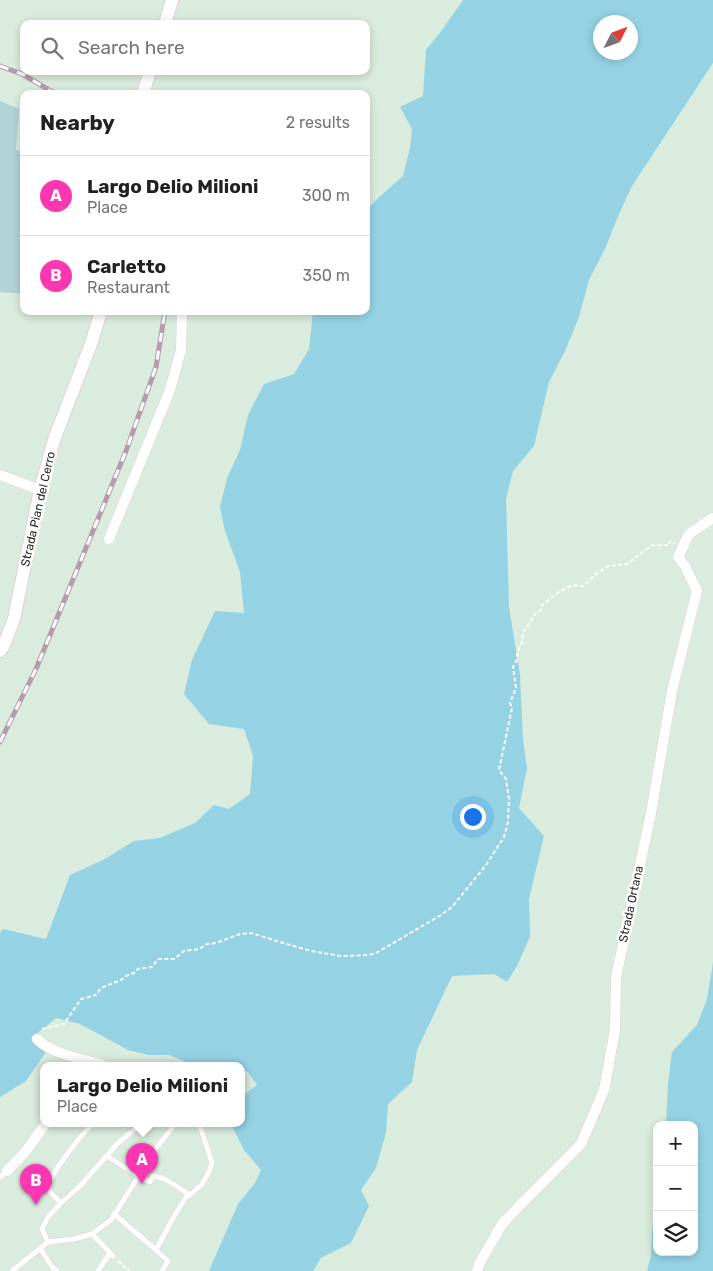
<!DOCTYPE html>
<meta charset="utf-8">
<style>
body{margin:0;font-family:Rubik,sans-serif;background:#f2f2f2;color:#202124}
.controls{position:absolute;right:15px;bottom:15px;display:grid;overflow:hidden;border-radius:10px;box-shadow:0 2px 8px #0003}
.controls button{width:45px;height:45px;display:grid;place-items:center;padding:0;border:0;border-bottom:1px solid #e0e0e0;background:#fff;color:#202124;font:25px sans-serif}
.compass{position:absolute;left:593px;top:15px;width:45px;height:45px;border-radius:50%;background:#fff;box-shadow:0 2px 8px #0003;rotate:48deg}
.you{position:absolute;left:472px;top:816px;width:18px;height:18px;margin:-12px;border:4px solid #fff;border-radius:50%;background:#1a73e8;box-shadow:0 0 0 8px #1a73e833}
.badge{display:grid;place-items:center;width:32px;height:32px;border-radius:50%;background:#fd36b2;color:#fff;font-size:16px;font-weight:700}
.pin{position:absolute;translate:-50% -41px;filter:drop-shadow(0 1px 2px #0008)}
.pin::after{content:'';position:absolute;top:26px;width:18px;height:15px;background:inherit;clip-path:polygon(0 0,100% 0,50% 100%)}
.popup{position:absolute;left:40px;top:1062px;width:205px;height:65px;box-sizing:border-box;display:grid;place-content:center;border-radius:10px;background:#fff;filter:drop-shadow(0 1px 4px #0005);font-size:16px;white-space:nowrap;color:#757577}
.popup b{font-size:19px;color:#202124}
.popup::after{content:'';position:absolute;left:50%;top:100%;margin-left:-10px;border:10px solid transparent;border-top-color:#fff}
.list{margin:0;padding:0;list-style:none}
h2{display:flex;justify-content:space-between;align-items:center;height:65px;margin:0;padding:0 20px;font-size:21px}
h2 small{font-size:16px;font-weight:400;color:#757577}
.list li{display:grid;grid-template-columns:32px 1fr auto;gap:15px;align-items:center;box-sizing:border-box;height:80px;padding:0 20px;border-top:1px solid #e0e0e0}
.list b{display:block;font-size:19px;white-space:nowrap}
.list p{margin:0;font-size:16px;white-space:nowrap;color:#757577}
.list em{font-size:16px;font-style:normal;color:#757577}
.icon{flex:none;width:28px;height:28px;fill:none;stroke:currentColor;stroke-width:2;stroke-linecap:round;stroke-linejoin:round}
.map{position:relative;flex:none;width:713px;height:1271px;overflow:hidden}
.search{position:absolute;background:#fff;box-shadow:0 2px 8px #0003;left:20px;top:20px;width:350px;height:55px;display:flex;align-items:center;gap:12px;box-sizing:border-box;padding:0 18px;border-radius:10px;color:#757577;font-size:19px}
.panel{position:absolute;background:#fff;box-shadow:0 2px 8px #0003;left:20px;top:90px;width:350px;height:225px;border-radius:10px}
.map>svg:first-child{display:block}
.green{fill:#95d3e4;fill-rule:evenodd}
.cemetery{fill:#b1d3d6}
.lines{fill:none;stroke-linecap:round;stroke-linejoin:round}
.service-casing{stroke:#e3d0dc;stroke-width:6}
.minor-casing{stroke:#e3d0dc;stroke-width:11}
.tertiary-casing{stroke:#e3d0dc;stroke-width:14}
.path{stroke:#fff;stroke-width:2;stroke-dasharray:4 2.5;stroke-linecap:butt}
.service{stroke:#fff;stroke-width:5}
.minor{stroke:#fff;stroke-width:10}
.tertiary{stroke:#fff;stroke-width:12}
.rail-casing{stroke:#b49dab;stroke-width:5}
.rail{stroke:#fff;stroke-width:3;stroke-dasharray:9;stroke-linecap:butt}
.labels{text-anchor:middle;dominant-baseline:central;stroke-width:5;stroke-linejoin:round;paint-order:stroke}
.street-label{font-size:12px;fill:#292929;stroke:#fff}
</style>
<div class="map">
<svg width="713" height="1271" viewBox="0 0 713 1271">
<rect width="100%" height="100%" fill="#daecdd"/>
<path class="green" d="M463 0H713V63L632 186 619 214 605 249 589 280 579 317 565 351 549 382 534 446 513 471 506 499 509 607 520 675 523 739 527 768 519 808 544 836 529 899 530 937 517 966 507 982 494 974 452 976 417 1050 412 1082 388 1104 386 1133 376 1168 361 1190 369 1206 351 1243 321 1258 313 1271H209L238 1204 255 1183 261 1170 244 1150 232 1126 233 1123H241V1097L257 1085 247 1071 241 1073V1065H194L169 1055H148L128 1050 80 1024 56 1018 34 1036 46 1052 26 1081 0 1097V933L3 929 46 939 70 875 103 860 134 841 160 838 195 823 214 805 229 809 250 794 253 756 244 729 209 724 184 694 192 660 215 611 244 613 240 572 225 531 220 507 227 478 240 450 248 415 264 384 294 374 309 349 313 311H366V211L378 198 403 176 410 148 412 129 400 107 423 96 426 50 442 30ZM600 22H630V52H600Z
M713 962V1271H647L651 1255 652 1232 657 1191V1252H694V1125H666L668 1084 672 1052 697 1025 707 999Z"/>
<path class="cemetery" d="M0 101 19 109 16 150 24 151V294L0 292Z"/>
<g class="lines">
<defs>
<path id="service" d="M107 1156 138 1176 150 1182 153 1176 162 1178 170 1182 190 1195
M0 1177 7 1171
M61 1203 50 1192 49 1188 47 1185C60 1162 75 1142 93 1123
M114 1214 156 1250 168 1261 162 1271
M92 1234 113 1256
M48 1242 74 1239 92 1234 111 1220 157 1147 176 1123
M48 1242 42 1229 48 1217 61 1203 80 1186 118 1143 142 1123
M40 1248 52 1267 57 1271
M156 1250 173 1218 186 1197 190 1195 202 1184 209 1172 212 1163 199 1123
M12 1271 48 1242
M98 1271 110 1253"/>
<path id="minor" d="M0 475 40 490
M109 539 170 390 181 350 182 311
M37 1039C51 1054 83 1059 103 1065
M7 1171 26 1151 46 1123
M477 1271 479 1264 502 1224 527 1198 581 1144 604 1090 615 1030 616 977 651 813 672 691 697 591 685 566 678 557 689 534 713 518"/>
<path id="tertiary" d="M165 24 172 0
M143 94 150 71
M0 651 3 647 14 619 40 490 55 437 91 344 101 311"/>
</defs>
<use href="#service" class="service-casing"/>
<use href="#minor" class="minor-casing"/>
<use href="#tertiary" class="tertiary-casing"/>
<path class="path" d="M42 1029 64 1024 81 999 96 995 101 988 121 980 126 976 134 973 138 969 152 967 158 959H174L184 951 199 949 207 944 216 943 240 934 251 933 283 943 311 951 341 956 369 955 378 952 441 915 452 907 486 865 504 837 508 822 509 799 506 779 499 770 512 708 510 703 516 688 513 667 518 658 517 654 522 642 523 633 535 614 541 610V606C550 600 561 588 572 586 576 585 581 586 584 586L598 572 609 566 627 564 652 545H669L670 541 674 543
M118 1261 129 1271"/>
<use href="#service" class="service"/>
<use href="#minor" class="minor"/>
<use href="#tertiary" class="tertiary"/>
<defs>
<path id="rail" d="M0 66 22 74 56 94
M0 742 36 669 126 451 156 367 165 311"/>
</defs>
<use href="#rail" class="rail-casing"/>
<use href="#rail" class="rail"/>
</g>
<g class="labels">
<g class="street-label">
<text transform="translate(38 509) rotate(-77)">Strada Pian del Cerro</text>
<text transform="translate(631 904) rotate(-78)">Strada Ortana</text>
</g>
</g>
</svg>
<div class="controls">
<button>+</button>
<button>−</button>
<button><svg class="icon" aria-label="layers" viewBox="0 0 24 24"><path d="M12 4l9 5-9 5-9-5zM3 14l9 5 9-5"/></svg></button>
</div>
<svg class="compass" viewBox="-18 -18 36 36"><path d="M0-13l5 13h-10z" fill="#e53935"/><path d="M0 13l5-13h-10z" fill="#757577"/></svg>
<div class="you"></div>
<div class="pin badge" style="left:142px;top:1184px">A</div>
<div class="popup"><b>Largo Delio Milioni</b>Place</div>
<div class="pin badge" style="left:36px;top:1205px">B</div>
<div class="search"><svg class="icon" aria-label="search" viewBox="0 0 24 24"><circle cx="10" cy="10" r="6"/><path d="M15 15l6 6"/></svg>Search here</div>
<section class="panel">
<h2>Nearby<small>2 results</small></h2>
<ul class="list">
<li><span class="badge">A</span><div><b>Largo Delio Milioni</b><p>Place</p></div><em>300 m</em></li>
<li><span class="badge">B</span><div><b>Carletto</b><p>Restaurant</p></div><em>350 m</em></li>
</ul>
</section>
</div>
